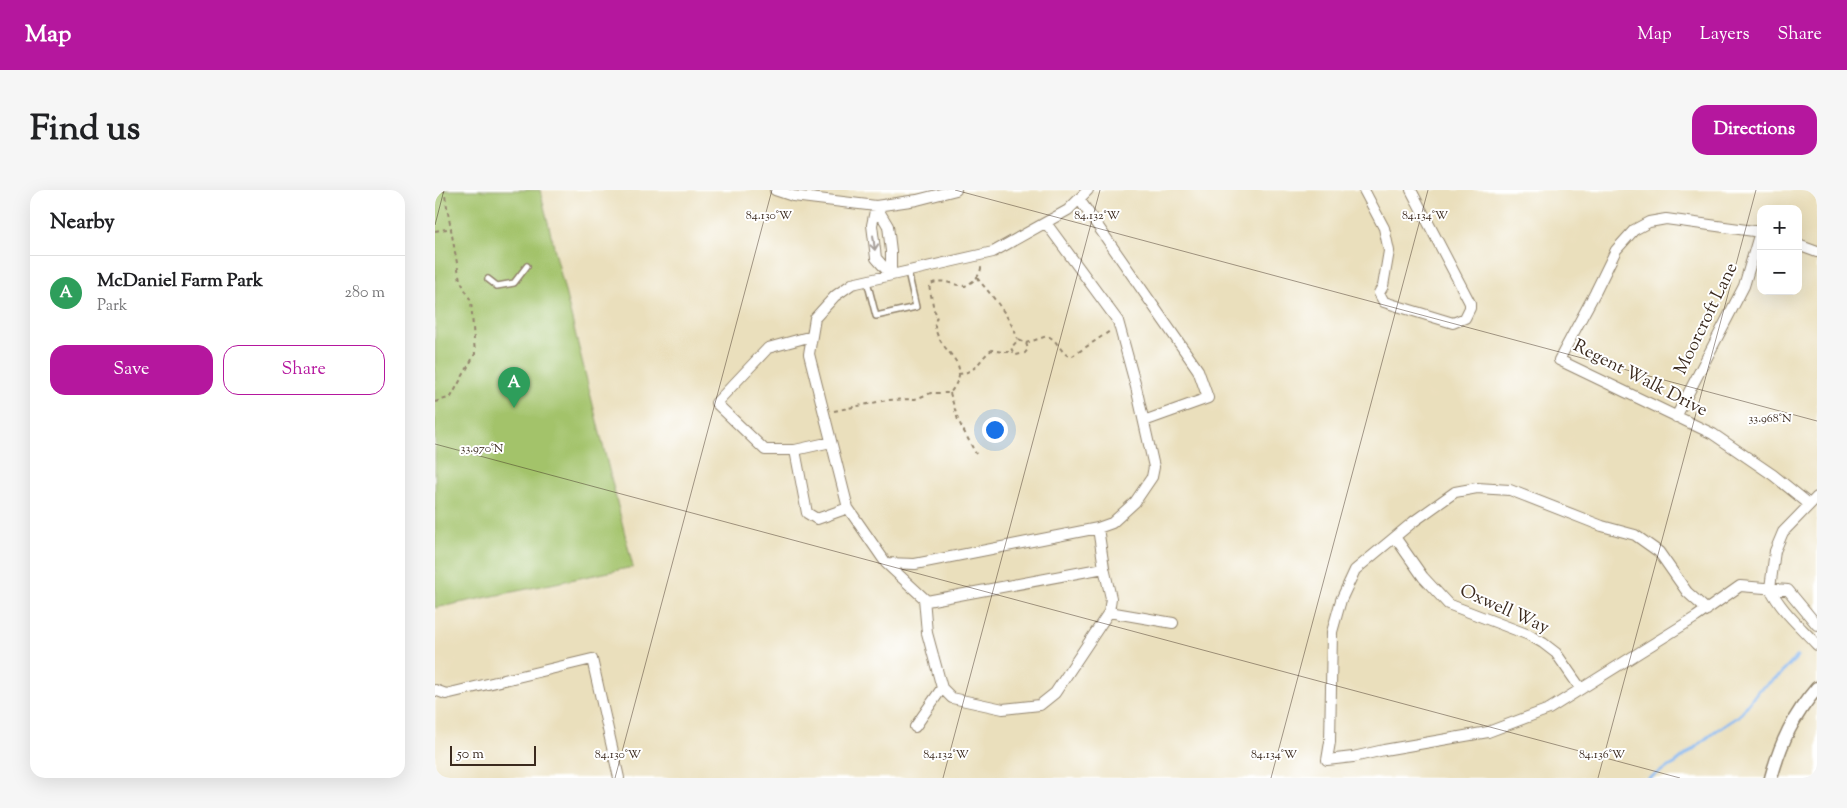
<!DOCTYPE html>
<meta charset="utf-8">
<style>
body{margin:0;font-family:"Sorts Mill Goudy",serif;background:#f6f6f6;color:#202124}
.controls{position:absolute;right:15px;top:15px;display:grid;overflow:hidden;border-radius:10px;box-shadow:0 5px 20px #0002}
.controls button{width:45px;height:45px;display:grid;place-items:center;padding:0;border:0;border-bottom:1px solid #e0e0e0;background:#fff;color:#202124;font:25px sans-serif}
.scale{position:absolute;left:15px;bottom:12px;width:86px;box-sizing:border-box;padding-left:5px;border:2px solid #3b2a1e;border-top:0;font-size:14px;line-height:18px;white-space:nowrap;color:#3b2a1e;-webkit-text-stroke:4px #fff;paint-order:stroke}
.you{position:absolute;left:559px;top:239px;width:18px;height:18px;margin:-12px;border:4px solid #fff;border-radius:50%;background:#1a73e8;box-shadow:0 0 0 8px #1a73e833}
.badge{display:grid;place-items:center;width:32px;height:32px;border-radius:50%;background:#b5179e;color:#fff;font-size:16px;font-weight:700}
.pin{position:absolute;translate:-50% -41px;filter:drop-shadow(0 1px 2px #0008)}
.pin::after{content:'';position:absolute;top:26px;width:18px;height:15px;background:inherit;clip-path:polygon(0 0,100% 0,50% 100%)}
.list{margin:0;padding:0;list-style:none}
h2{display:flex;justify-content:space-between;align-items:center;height:65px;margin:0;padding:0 20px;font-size:21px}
h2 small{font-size:16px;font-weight:400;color:#757577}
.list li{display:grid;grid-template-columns:32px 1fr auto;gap:15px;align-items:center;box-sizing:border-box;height:75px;padding:0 20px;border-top:1px solid #e0e0e0}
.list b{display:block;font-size:19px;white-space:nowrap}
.list p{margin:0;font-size:16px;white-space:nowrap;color:#757577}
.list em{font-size:16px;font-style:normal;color:#757577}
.actions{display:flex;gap:10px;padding:15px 20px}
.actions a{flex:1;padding:11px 0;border:1px solid #b5179e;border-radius:15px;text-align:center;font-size:18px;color:#b5179e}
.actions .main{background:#b5179e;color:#fff}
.map{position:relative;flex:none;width:1382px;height:588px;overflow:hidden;border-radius:15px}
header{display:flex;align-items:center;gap:30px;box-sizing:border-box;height:70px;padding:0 25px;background:#b5179e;color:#fff}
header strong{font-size:24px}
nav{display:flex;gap:28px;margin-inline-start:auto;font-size:18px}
.intro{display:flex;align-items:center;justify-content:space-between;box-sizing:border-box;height:120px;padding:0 30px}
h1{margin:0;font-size:35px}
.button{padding:12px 22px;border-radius:15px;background:#b5179e;color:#fff;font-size:18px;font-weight:700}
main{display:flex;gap:30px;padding:0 30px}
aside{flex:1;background:#fff;border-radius:15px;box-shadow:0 5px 20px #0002}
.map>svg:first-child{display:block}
.park{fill:#a3c36b;stroke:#6f7644}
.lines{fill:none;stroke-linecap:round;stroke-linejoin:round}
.stream{stroke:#84b7f1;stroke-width:3}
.service-casing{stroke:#92846d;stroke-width:8}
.minor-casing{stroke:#92846d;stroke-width:12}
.tertiary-casing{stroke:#92846d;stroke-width:15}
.path{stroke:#92846d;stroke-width:2;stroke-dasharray:4 4;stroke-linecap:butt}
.service{stroke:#fff;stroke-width:5}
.minor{stroke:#fff;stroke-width:10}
.tertiary{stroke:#fff;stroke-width:12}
.oneway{stroke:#a79f9a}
.ticks{fill:none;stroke:#3b2a1e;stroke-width:1;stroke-opacity:0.45}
.labels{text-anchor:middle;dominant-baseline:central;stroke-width:4;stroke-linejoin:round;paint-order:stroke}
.street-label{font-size:18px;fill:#3b2a1e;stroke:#fff}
.ticks-label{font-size:12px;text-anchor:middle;fill:#3b2a1e;stroke:#fff;stroke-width:4;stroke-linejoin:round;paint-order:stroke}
</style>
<header>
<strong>Map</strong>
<nav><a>Map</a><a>Layers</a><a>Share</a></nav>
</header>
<div class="intro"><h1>Find us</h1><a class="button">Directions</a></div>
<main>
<aside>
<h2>Nearby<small></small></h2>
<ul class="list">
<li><span class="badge" style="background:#2e9e5b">A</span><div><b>McDaniel Farm Park</b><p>Park</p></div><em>280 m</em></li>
</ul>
<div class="actions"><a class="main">Save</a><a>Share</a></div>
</aside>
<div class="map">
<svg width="1382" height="588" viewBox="0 0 1382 588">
<rect width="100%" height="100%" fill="#fff"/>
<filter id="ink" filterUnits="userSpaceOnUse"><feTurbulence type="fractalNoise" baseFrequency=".02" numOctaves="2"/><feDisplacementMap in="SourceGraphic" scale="10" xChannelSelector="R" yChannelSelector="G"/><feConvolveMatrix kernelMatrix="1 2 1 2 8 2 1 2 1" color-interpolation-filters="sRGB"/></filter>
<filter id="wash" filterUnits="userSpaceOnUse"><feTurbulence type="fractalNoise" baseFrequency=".0096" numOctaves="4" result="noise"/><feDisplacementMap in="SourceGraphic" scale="20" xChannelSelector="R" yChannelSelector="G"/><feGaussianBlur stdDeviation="1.12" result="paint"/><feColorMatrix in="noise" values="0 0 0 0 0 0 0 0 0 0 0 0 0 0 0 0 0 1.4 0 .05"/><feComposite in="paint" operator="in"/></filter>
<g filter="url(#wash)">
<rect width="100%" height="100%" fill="#eadfbc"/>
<path class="park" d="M0 0H105L198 377 0 418Z"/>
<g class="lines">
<path class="stream" d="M1214 588 1241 573 1279 542 1304 526 1324 500 1345 485 1363 466"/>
</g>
</g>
<g filter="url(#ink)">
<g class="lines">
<defs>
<path id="service" d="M53 89 62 96 79 93 92 76
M432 91 441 126 481 117 473 82"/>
<path id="minor" d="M340 0 358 6 441 16 482 10 521 0
M929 0 949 38 954 61 948 96 944 103 949 112 1018 133 1030 128 1035 118V113L976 0
M644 9 763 180 773 208 709 231
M441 16 437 35 441 68 456 85
M441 16 453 36 456 61V85
M1326 42 1231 29 1214 32 1199 40 1181 60 1160 103 1124 170 1278 244 1338 285 1374 314
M1363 55 1382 62
M1241 227 1309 96 1325 42
M396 252 360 260 372 323 382 329 413 318
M360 260H330L281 213 333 158 377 146
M663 338 669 378
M960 347 988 387 1013 414 1094 445 1108 453 1121 463 1146 499
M451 373 480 374 663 338 677 333 700 312 717 287 719 277 701 197 683 131 611 33
M1335 398 1340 361 1348 342 1382 307
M1335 398C1346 421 1365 436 1382 455
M489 408 492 443 507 498 517 508 568 519 605 515 620 503 674 422 676 408 669 378 492 411 451 373 413 318 374 164 380 128 400 106 417 94 558 62 633 20 653 0
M1272 420 1252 402 1224 362 1200 345 1167 336 1075 300 1042 298 1020 302 978 332 920 380 906 410 897 442 895 552 892 570 918 567 949 560 1053 542 1114 519 1261 427 1305 396 1353 400 1382 435
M674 422 738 433
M0 500 11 504 157 469 184 588
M480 537 507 498"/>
<path id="tertiary" d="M1336 588C1346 552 1358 526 1382 498"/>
</defs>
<use href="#service" class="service-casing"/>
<use href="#minor" class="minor-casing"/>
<use href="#tertiary" class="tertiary-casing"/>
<path class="path" d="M0 41 17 38
M542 88C558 107 575 126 583 150
M591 153 612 146C624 150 625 164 636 167L675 141
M523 184C544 182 543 169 557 160L568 162H578L576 158 583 150 591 153 593 159 590 163 581 165 578 162
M515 203 523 230 541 264
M0 212 16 207 40 164 36 111 25 90 9 0
M399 221 452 210 480 209 496 203H515C538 173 512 168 502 144 501 141 500 139 500 136 499 133 502 128 502 125L499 120 494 95C507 87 516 95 530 96 538 92 547 85 546 75"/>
<use href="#service" class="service"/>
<use href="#minor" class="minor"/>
<use href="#tertiary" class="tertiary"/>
</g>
<defs><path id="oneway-shaft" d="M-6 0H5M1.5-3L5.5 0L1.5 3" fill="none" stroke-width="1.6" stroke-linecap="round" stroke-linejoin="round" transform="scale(1.25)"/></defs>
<use class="oneway" href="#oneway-shaft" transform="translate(439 53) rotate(83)"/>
</g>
<path class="ticks" d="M520 0 1382 231M0 35 9 0M0 254 1245 588M180 588 337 0M508 588 665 0M836 588 993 0M1163 588 1321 0"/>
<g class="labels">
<g class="street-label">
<text transform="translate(1272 129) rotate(-64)">Moorcroft Lane</text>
<text transform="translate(1205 189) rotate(27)">Regent Walk Drive</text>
<text transform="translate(1069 420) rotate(24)">Oxwell Way</text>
</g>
</g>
<g class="ticks-label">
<text x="334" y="29">84.130°W</text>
<text x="662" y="29">84.132°W</text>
<text x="990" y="29">84.134°W</text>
<text x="1335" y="232">33.968°N</text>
<text x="47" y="262">33.970°N</text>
<text x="183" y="568">84.130°W</text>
<text x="511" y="568">84.132°W</text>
<text x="839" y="568">84.134°W</text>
<text x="1167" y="568">84.136°W</text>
</g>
</svg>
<div class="controls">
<button>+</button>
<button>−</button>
</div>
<div class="scale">50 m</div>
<div class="you"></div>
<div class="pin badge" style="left:79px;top:218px;background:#2e9e5b">A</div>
</div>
</main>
